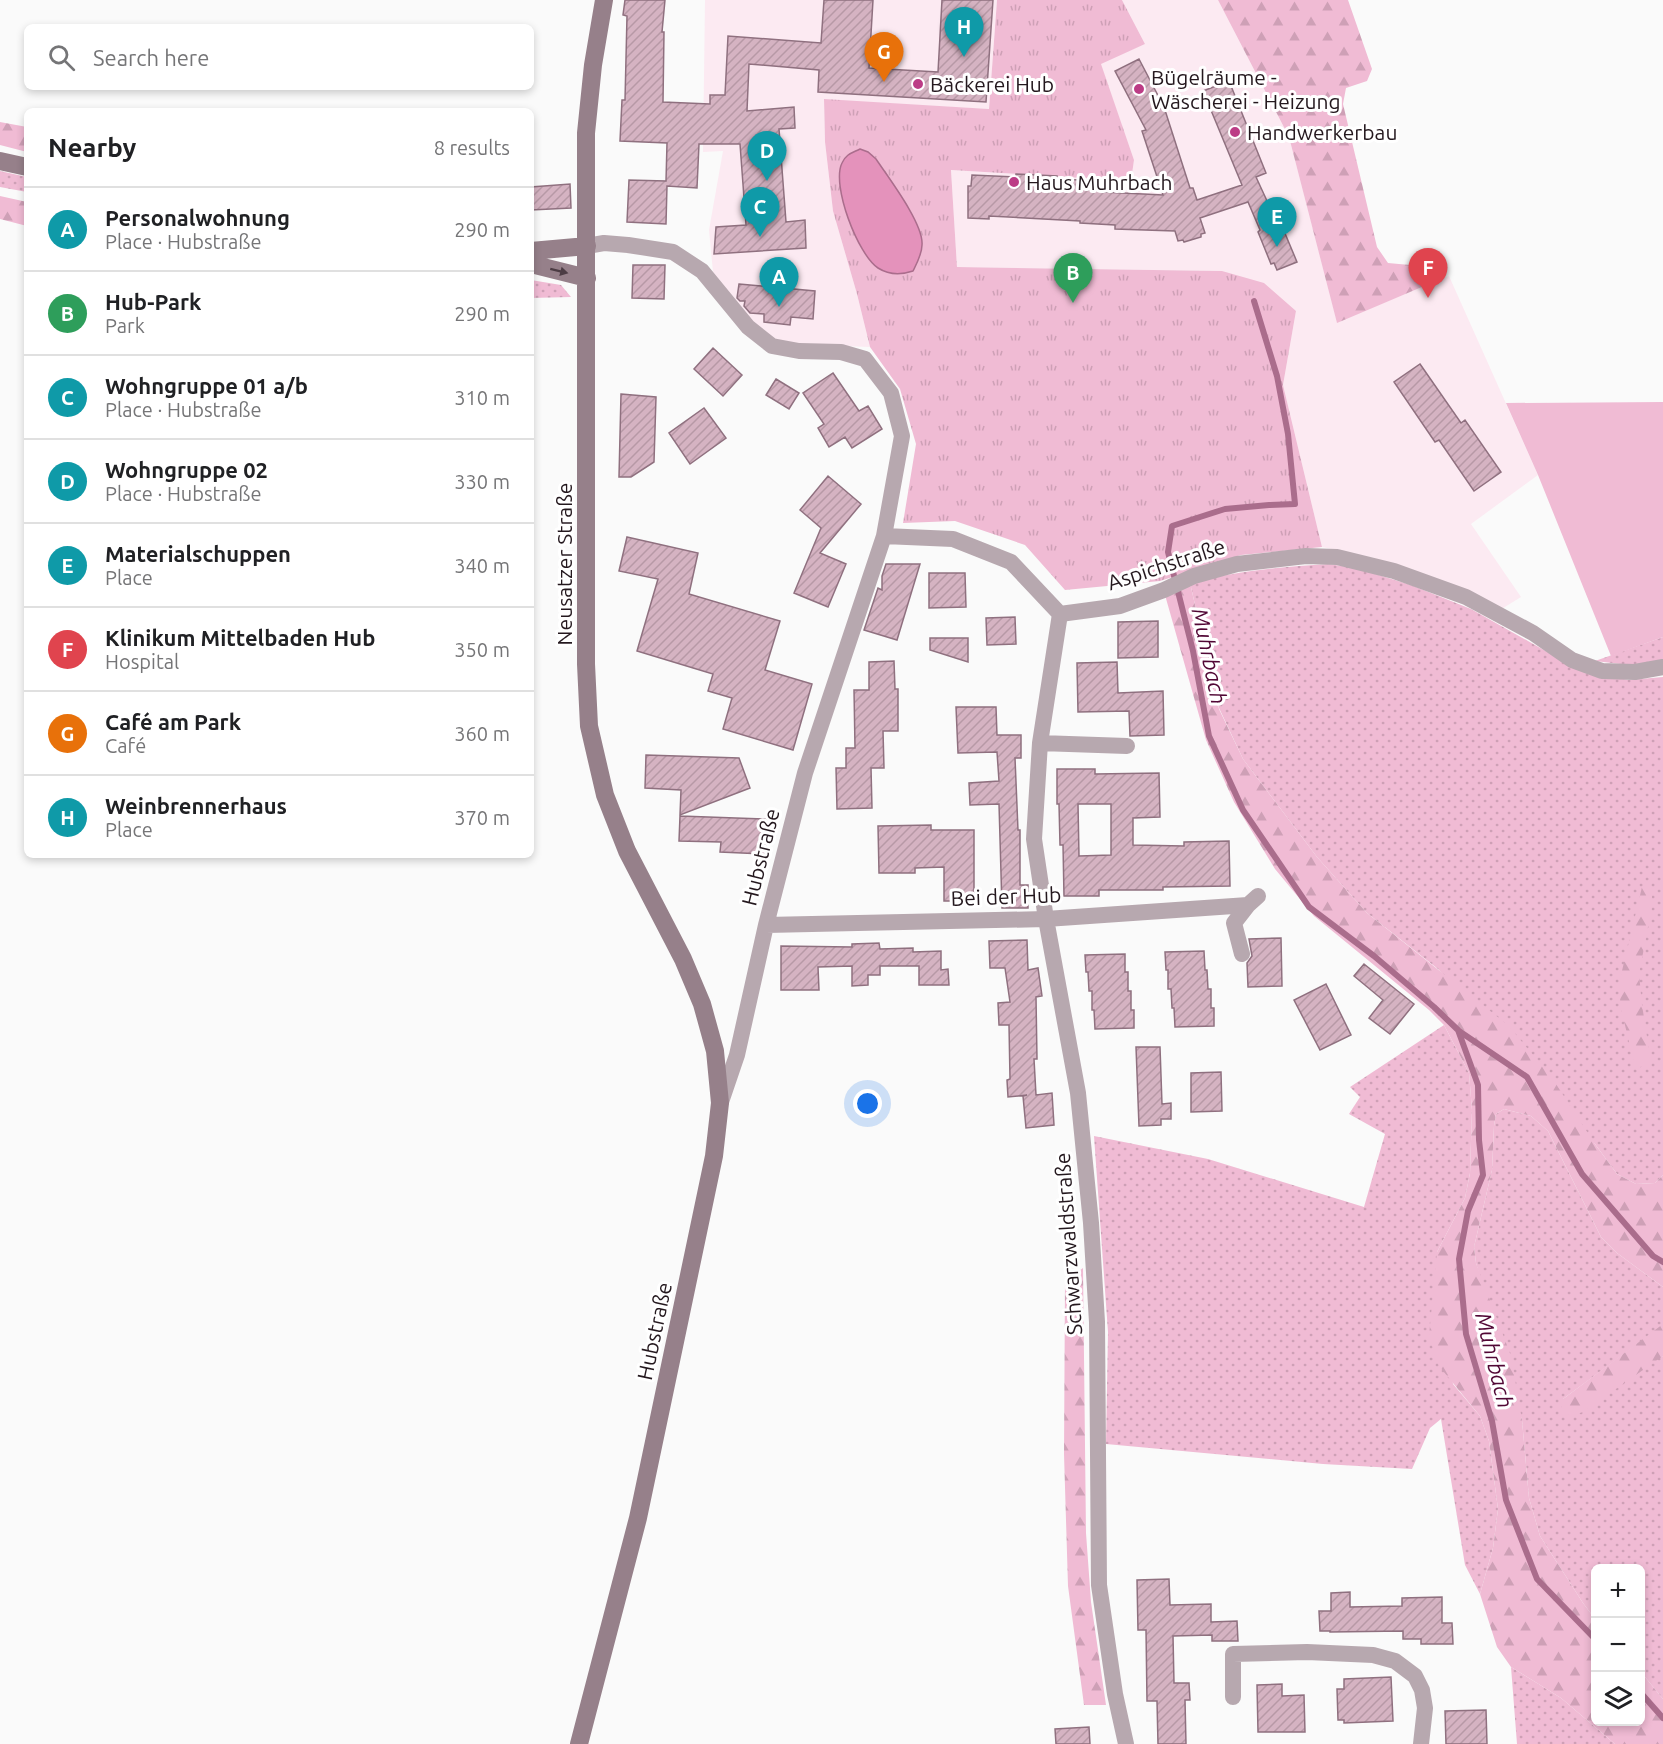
<!DOCTYPE html>
<meta charset="utf-8">
<style>
body{margin:0;font-family:Ubuntu,sans-serif;background:#f2f2f2;color:#202124}
.controls{position:absolute;right:18px;bottom:18px;display:grid;overflow:hidden;border-radius:9px;box-shadow:0 3px 9px #0003}
.controls button{width:54px;height:54px;display:grid;place-items:center;padding:0;border:0;border-bottom:2px solid #e0e0e0;background:#fff;color:#202124;font:30px sans-serif}
.you{position:absolute;left:868px;top:1104px;width:21px;height:21px;margin:-15px;border:4px solid #fff;border-radius:50%;background:#1a73e8;box-shadow:0 0 0 9px #1a73e833}
.badge{display:grid;place-items:center;width:39px;height:39px;border-radius:50%;background:#2563eb;color:#fff;font-size:20px;font-weight:700}
.pin{position:absolute;translate:-50% -50px;filter:drop-shadow(0 2px 3px #0008)}
.pin::after{content:'';position:absolute;top:32px;width:21px;height:18px;background:inherit;clip-path:polygon(0 0,100% 0,50% 100%)}
.list{margin:0;padding:0;list-style:none}
h2{display:flex;justify-content:space-between;align-items:center;height:78px;margin:0;padding:0 24px;font-size:26px}
h2 small{font-size:20px;font-weight:400;color:#757577}
.list li{display:grid;grid-template-columns:39px 1fr auto;gap:18px;align-items:center;box-sizing:border-box;height:84px;padding:0 24px;border-top:2px solid #e0e0e0}
.list b{display:block;font-size:22px;white-space:nowrap}
.list p{margin:0;font-size:20px;white-space:nowrap;color:#757577}
.list em{font-size:20px;font-style:normal;color:#757577}
.icon{flex:none;width:33px;height:33px;fill:none;stroke:currentColor;stroke-width:2;stroke-linecap:round;stroke-linejoin:round}
.map{position:relative;flex:none;width:1663px;height:1744px;overflow:hidden}
.search{position:absolute;background:#fff;box-shadow:0 3px 9px #0003;left:24px;top:24px;width:510px;height:66px;display:flex;align-items:center;gap:15px;box-sizing:border-box;padding:0 21px;border-radius:9px;color:#757577;font-size:22px}
.panel{position:absolute;background:#fff;box-shadow:0 3px 9px #0003;left:24px;top:108px;width:510px;height:750px;border-radius:9px}
.map>svg:first-child{display:block}
.built{fill:#fceaf2}
.grass{fill:url(#grass-dots)}
.forest{fill:url(#forest-firs)}
.park{fill:url(#park-tufts)}
.garden{fill:#f0bbd4}
.water{fill:#e492bb;stroke:#aa6d8c;stroke-width:1.5}
.lines{fill:none;stroke-linecap:round;stroke-linejoin:round}
.stream{stroke:#aa6d8c;stroke-width:6}
.building{fill:url(#building-hatch);stroke:#8f707f;stroke-width:1.5;fill-rule:evenodd}
.street{stroke:#b7a8af;stroke-width:16}
.secondary{stroke:#96808a;stroke-width:18}
.oneway{fill:#4c3c44}
.poi-dot{fill:#bc3c86;stroke:#fff;stroke-width:2}
.labels{text-anchor:middle;dominant-baseline:central;stroke-width:6;stroke-linejoin:round;paint-order:stroke}
.poi-label{font-size:21px;fill:#24181e;stroke:#fff;text-anchor:start}
.street-label{font-size:21px;fill:#24181e;stroke:#fff}
.water-label{font-size:22px;font-style:italic;fill:#510735;stroke:#fff}
</style>
<div class="map">
<svg width="1663" height="1744" viewBox="0 0 1663 1744">
<defs>
<pattern id="grass-dots" width="8" height="8" patternUnits="userSpaceOnUse" patternTransform="scale(1.5)"><rect width="8" height="8" fill="#f0bbd4"/><path d="M2 2h.1M6 6h.1" fill="none" stroke="#cea0b6" stroke-width="1.8" stroke-linecap="round"/></pattern>
<pattern id="forest-firs" width="22" height="20" patternUnits="userSpaceOnUse" patternTransform="scale(1.5)"><rect width="22" height="20" fill="#f0bbd4"/><path d="M5 1l3.5 6h-7zM16 11l3.5 6h-7z" fill="#cea0b6"/></pattern>
<pattern id="park-tufts" width="24" height="20" patternUnits="userSpaceOnUse" patternTransform="scale(1.5)"><rect width="24" height="20" fill="#f0bbd4"/><path d="M3 7l-1-3M5 7V3M7 7l1-3M15 17l-1-3M17 17v-4M19 17l1-3" fill="none" stroke="#cea0b6"/></pattern>
<pattern id="building-hatch" width="6" height="6" patternUnits="userSpaceOnUse" patternTransform="scale(1.5)"><rect width="6" height="6" fill="#d5b3c2"/><path d="M-1 1l2-2M0 6l6-6M5 7l2-2" fill="none" stroke="#b799a6"/></pattern>
</defs>
<rect width="100%" height="100%" fill="#fafafa"/>
<path class="built" d="M705 0H997L989 109 824 100 825 142 833 211 857 294 870 347 786 344 756 332 713 272 709 230 723 151 703 152Z
M1122 0H1218L1289 137 1337 322 1449 276 1538 475 1471 524 1521 597 1500 610 1374 558 1322 547 1283 385 1296 311 1222 271 957 267 951 170 1131 181 1134 160 1100 63 1145 44Z"/>
<path class="grass" d="M0 171 27 177V192L0 187Z
M531 280 561 285 571 297 531 298Z
M1328 564 1356 568 1411 585 1471 609 1574 667 1628 680 1663 677V1175L1655 1183 1636 1184 1617 1174 1595 1144 1438 969 1367 913 1317 857 1243 759 1219 708 1190 583C1236 571 1281 567 1328 564Z
M1663 637V662L1629 665 1595 661Z
M1444 1025 1469 1073 1472 1110 1470 1173 1465 1198 1437 1252 1453 1384 1480 1416 1489 1441 1498 1509 1493 1548 1480 1594 1465 1565 1441 1419 1430 1428 1412 1469 1323 1464 1106 1444 1108 1332 1094 1136 1208 1159 1364 1207 1385 1134 1349 1114 1360 1097 1350 1087Z
M1504 1109 1531 1116 1548 1131 1601 1237 1617 1253 1663 1287V1325L1563 1399 1663 1356V1699L1641 1672 1640 1568H1596L1595 1619 1583 1603 1540 1536 1529 1498 1522 1420 1476 1263 1474 1247 1492 1170 1494 1126 1496 1114Z
M1511 1667 1561 1698 1615 1744H1517Z"/>
<path class="forest" d="M1218 0H1348L1372 69 1367 81 1346 88 1343 104 1377 247 1388 263 1421 266 1429 284 1337 323 1289 137Z
M0 122 27 127V152L0 145Z
M0 196 27 202V226L0 219Z
M1190 583 1219 709 1243 759 1317 857 1367 913 1509 1026 1554 1081 1595 1144 1617 1174 1636 1184 1655 1183 1663 1175V1287L1617 1253 1601 1237 1548 1131 1531 1116 1504 1109 1496 1114 1494 1126 1492 1170 1474 1247 1476 1263 1511 1356 1522 1420 1529 1498 1540 1536 1583 1603 1595 1619 1596 1722H1640L1641 1672 1663 1699V1744H1615L1561 1698 1511 1667 1497 1647 1480 1594 1493 1548 1498 1509 1489 1441 1480 1416 1439 1366 1429 1336 1437 1252 1465 1198 1470 1173 1472 1110 1469 1073 1444 1025 1429 1010 1314 916 1275 869 1234 802 1206 740 1165 595Z
M1642 887 1652 888V906L1639 974 1642 1005 1651 1062 1639 1068 1634 1063 1620 1004 1621 975Z
M1083 1268 1086 1533 1091 1602 1106 1705H1084L1068 1586 1064 1454 1065 1281Z
M1663 1324V1356L1583 1412 1570 1416 1561 1409 1563 1399Z"/>
<path class="park" d="M997 0H1122L1145 44 1101 64 1134 160 1131 181 951 170 957 267 1222 271 1264 283 1296 311 1283 385 1322 547 1241 555 1160 581 1065 590 1025 545 955 521 903 523 916 444 900 389 870 347 857 294 833 211 825 142 824 99 989 109Z"/>
<path class="garden" d="M1663 402V637L1611 656 1538 475 1506 403Z"/>
<path class="water" d="M860 149 868 152 876 159C888 177 924 224 922 245 922 254 917 263 913 271 901 275 889 275 878 268 858 255 831 185 842 163 846 154 852 153 860 149Z"/>
<g class="lines">
<path class="stream" d="M1254 301 1277 376 1288 434 1295 504 1269 505 1225 509 1172 526 1168 552 1193 651 1209 736 1243 810 1309 907 1374 956 1434 1007 1458 1030 1478 1085 1479 1140 1483 1175 1468 1211 1459 1259 1466 1334 1492 1421 1506 1500 1537 1579 1596 1640
M1459 1031 1527 1077 1582 1174 1653 1256 1663 1262
M1640 1692 1663 1718"/>
</g>
<path class="building" d="M625 0H665L662 32H664L663 102 710 104V95H725L728 36 821 43 824 0H873L869 68 938 72 942 0H993L986 102 818 92 819 70 749 64 747 111 794 107 795 128 779 129 786 222 805 220 806 248 714 254 716 227 746 225 740 144H699L697 188 667 186 666 224 627 222 629 180 666 181 667 143 620 141 622 100H625L627 16 623 15Z
M1139 59 1164 107 1190 188H1193L1197 200 1242 185 1203 91 1229 81 1266 173 1256 177 1273 214 1276 212 1297 262 1277 270 1274 263 1271 264 1258 232 1260 230 1248 202 1200 218 1205 233 1201 234V237L1184 242 1183 240 1178 241 1175 231 1115 229V225L1080 223V221L989 216V219L968 218V186H971L972 175 1016 177V174L1057 176V179L1103 181V192L1163 195 1142 131 1146 130 1115 71Z
M570 184 571 208 531 210V187Z
M633 265H665L664 299 632 298Z
M739 284 815 291 813 319 791 317 790 325 764 322V314L750 313 744 306 745 301H740L737 298Z
M713 348 742 375 723 396 694 369Z
M1420 364 1461 423 1465 420 1501 472 1474 491 1439 440 1435 442 1394 382Z
M833 373 859 411 868 406 882 429 852 448 845 437 829 447 818 428 824 424 803 393Z
M776 379 799 393 789 409 766 395Z
M621 394 656 397 654 462 631 477H619Z
M704 408 726 438 690 464 669 433Z
M828 476 861 504 820 553 846 564 828 607 794 593 821 528 800 510Z
M627 537 698 553 689 594 780 621 765 670 812 684 793 750 723 729 732 698 708 691 713 674 637 651 658 579 619 571Z
M886 564H920L897 640 864 630 878 588 882 590V576Z
M929 573H965L966 607 929 608Z
M1015 617 1016 644 987 645 986 618Z
M1158 621V657L1118 658V622Z
M930 638H968V662L930 650Z
M894 661 895 689H898V731H883L884 768H871L872 808 837 809 836 768H846V748H855L854 690H869V662Z
M1117 662 1118 693 1163 691 1164 735 1130 736 1129 711 1078 712 1077 663Z
M956 707H996L997 735H1021V758H1015L1018 830H1020V885H1028V908H1002L999 804 970 805 969 783 999 781 997 752 958 753Z
M646 755 739 758 750 788 680 815 681 790 645 788Z
M1057 769H1095V774L1159 773 1160 817 1133 818V845L1184 846V842L1229 841 1230 886 1163 887V890H1099V896H1064L1063 845H1060L1059 804H1057ZM1078 804H1111V855L1079 856Z
M680 816 767 819 766 854 720 852 721 842 679 841Z
M931 825V830H974V901H944V867L915 868V873H879L878 826Z
M1281 938 1282 986 1248 987 1247 963 1252 956 1249 939Z
M1027 940 1028 970 1038 968 1042 996 1036 997 1037 1059H1034L1036 1095 1052 1093 1054 1125 1026 1128 1023 1096 1027 1095 1008 1097 1007 1080 1010 1079 1009 1025H999L998 1003 1010 1002 1005 968H990L989 941Z
M879 943 880 949 913 948V952L941 951V970L948 969 949 985H919V966H880V975H868V985L852 986V966L818 967 819 990H781V946L852 947V944Z
M1204 951 1205 970H1207L1208 989H1211V1008H1214V1026L1175 1027 1174 1008H1172L1171 989H1168V970H1166L1165 952Z
M1125 954V972H1128V991H1131V1010H1134V1028L1095 1029 1094 1010H1092V991H1089L1088 972H1086L1085 955Z
M1364 964 1414 1004 1390 1034 1369 1018 1383 1000 1354 976Z
M1326 984 1351 1035 1320 1050 1294 1000Z
M1136 1047H1160L1162 1104 1171 1103V1119H1161V1125L1139 1126Z
M1221 1072 1222 1111 1191 1112V1073Z
M1169 1579 1170 1605 1211 1604V1622L1237 1621 1238 1641H1212V1635L1173 1636 1174 1683H1189L1190 1700H1185L1186 1744H1158L1157 1701H1147L1146 1630H1138L1137 1580Z
M1350 1592V1607L1402 1606V1598L1442 1597V1623H1452L1453 1644H1421V1639H1403V1631L1330 1632V1631H1320L1319 1611H1331V1593Z
M1391 1677 1393 1721 1344 1723V1720H1338L1337 1689H1344V1679Z
M1282 1684V1696L1304 1695 1305 1732H1258L1257 1685Z
M1486 1710 1487 1744H1446L1445 1711Z
M1089 1727 1090 1744H1056L1055 1729Z"/>
<g class="lines">
<path class="street" d="M587 246 604 243 628 245 673 252 702 271 748 327 772 346 799 351 841 352 865 359 891 393 902 436 884 536 805 773 766 925 737 1055 721 1102
M884 536 953 539 1011 562 1060 614
M1060 614 1040 743 1034 839 1046 919 1078 1093 1091 1223 1097 1322 1099 1585 1115 1694 1126 1744
M1060 614 1120 606 1164 590 1194 576 1237 564 1306 556 1337 557 1394 571 1466 597 1533 633 1572 660 1602 671 1635 672 1663 667
M1040 743 1127 746
M766 925 1046 919 1248 905 1258 896
M1242 954 1234 923 1248 905
M1233 1697V1654L1307 1652 1373 1655 1395 1661 1415 1676 1422 1690 1425 1708 1421 1744"/>
<path class="secondary" d="M0 161 27 167
M531 251 587 246
M531 264 587 278
M579 1744 638 1518 714 1156 720 1103 715 1051 702 1004 683 959 627 851 605 795 589 726 586 664V133L593 65 604 0"/>
</g>
<defs><path id="oneway-solid" d="M-6-.8H1V-3.2L6.5 0L1 3.2V.8H-6Z" transform="scale(1.5)"/></defs>
<use class="oneway" href="#oneway-solid" transform="translate(559 271) rotate(14)"/>
<g class="poi-dot">
<circle cx="918" cy="84" r="6"/>
<circle cx="1139" cy="89" r="6"/>
<circle cx="1235" cy="132" r="6"/>
<circle cx="1014" cy="182" r="6"/>
</g>
<g class="labels">
<g class="poi-label">
<text x="1151" y="77">Bügelräume -<tspan x="1151" dy="24">Wäscherei - Heizung</tspan></text>
<text x="930" y="84">Bäckerei Hub</text>
<text x="1247" y="132">Handwerkerbau</text>
<text x="1026" y="182">Haus Muhrbach</text>
</g>
<g class="street-label">
<text transform="translate(564 564) rotate(-90)">Neusatzer Straße</text>
<text transform="translate(1166 564) rotate(-18)">Aspichstraße</text>
<text transform="translate(760 857) rotate(-76)">Hubstraße</text>
<text transform="translate(1006 896) rotate(-2)">Bei der Hub</text>
<text transform="translate(1068 1244) rotate(-94)">Schwarzwaldstraße</text>
<text transform="translate(654 1331) rotate(-78)">Hubstraße</text>
</g>
<g class="water-label">
<text transform="translate(1210 656) rotate(78)">Muhrbach</text>
<text transform="translate(1495 1360) rotate(76)">Muhrbach</text>
</g>
</g>
</svg>
<div class="controls">
<button>+</button>
<button>−</button>
<button><svg class="icon" aria-label="layers" viewBox="0 0 24 24"><path d="M12 4l9 5-9 5-9-5zM3 14l9 5 9-5"/></svg></button>
</div>
<div class="you"></div>
<div class="pin badge" style="left:779px;top:307px;background:#0f9aa8">A</div>
<div class="pin badge" style="left:1073px;top:303px;background:#2e9e5b">B</div>
<div class="pin badge" style="left:760px;top:237px;background:#0f9aa8">C</div>
<div class="pin badge" style="left:767px;top:181px;background:#0f9aa8">D</div>
<div class="pin badge" style="left:1277px;top:247px;background:#0f9aa8">E</div>
<div class="pin badge" style="left:1428px;top:298px;background:#e0444e">F</div>
<div class="pin badge" style="left:884px;top:82px;background:#e8710a">G</div>
<div class="pin badge" style="left:964px;top:57px;background:#0f9aa8">H</div>
<div class="search"><svg class="icon" aria-label="search" viewBox="0 0 24 24"><circle cx="10" cy="10" r="6"/><path d="M15 15l6 6"/></svg>Search here</div>
<section class="panel">
<h2>Nearby<small>8 results</small></h2>
<ul class="list">
<li><span class="badge" style="background:#0f9aa8">A</span><div><b>Personalwohnung</b><p>Place · Hubstraße</p></div><em>290 m</em></li>
<li><span class="badge" style="background:#2e9e5b">B</span><div><b>Hub-Park</b><p>Park</p></div><em>290 m</em></li>
<li><span class="badge" style="background:#0f9aa8">C</span><div><b>Wohngruppe 01 a/b</b><p>Place · Hubstraße</p></div><em>310 m</em></li>
<li><span class="badge" style="background:#0f9aa8">D</span><div><b>Wohngruppe 02</b><p>Place · Hubstraße</p></div><em>330 m</em></li>
<li><span class="badge" style="background:#0f9aa8">E</span><div><b>Materialschuppen</b><p>Place</p></div><em>340 m</em></li>
<li><span class="badge" style="background:#e0444e">F</span><div><b>Klinikum Mittelbaden Hub</b><p>Hospital</p></div><em>350 m</em></li>
<li><span class="badge" style="background:#e8710a">G</span><div><b>Café am Park</b><p>Café</p></div><em>360 m</em></li>
<li><span class="badge" style="background:#0f9aa8">H</span><div><b>Weinbrennerhaus</b><p>Place</p></div><em>370 m</em></li>
</ul>
</section>
</div>
